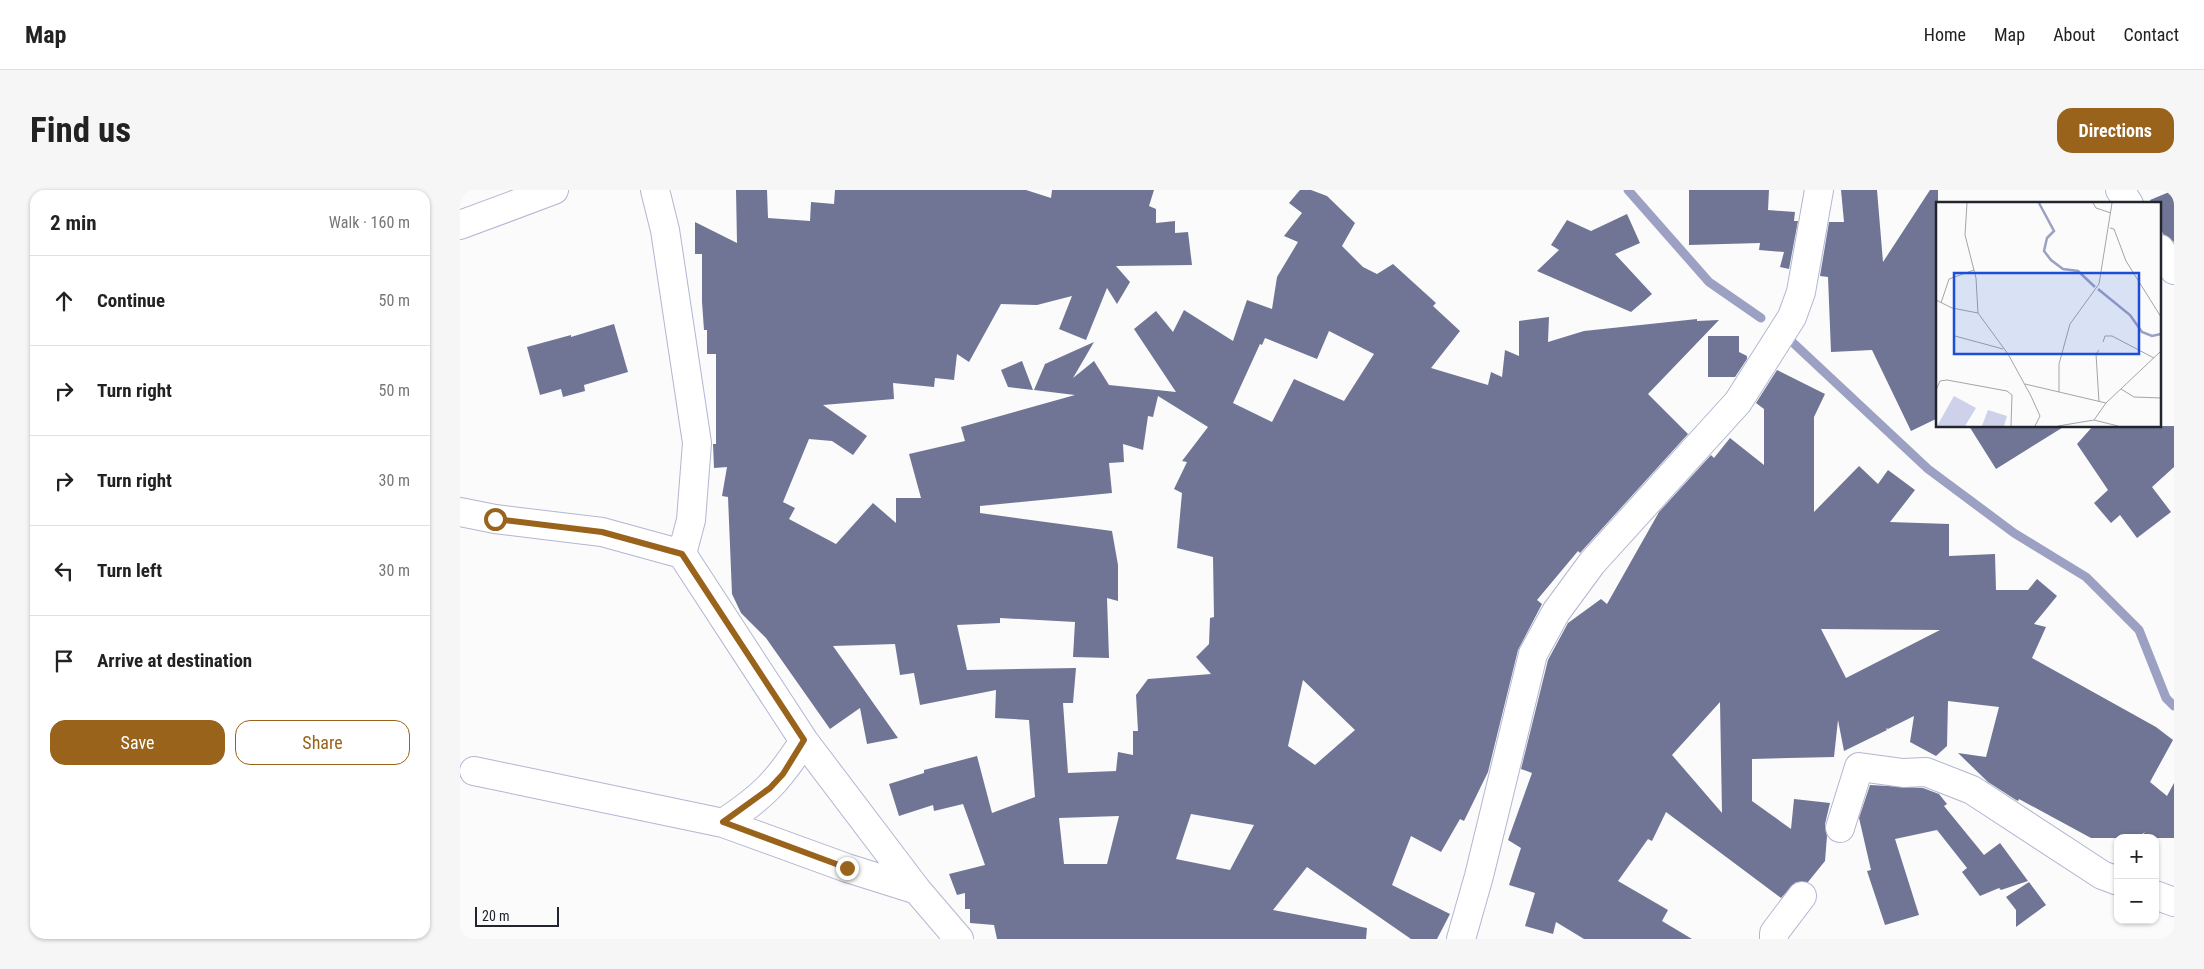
<!DOCTYPE html>
<meta charset="utf-8">
<style>
body{margin:0;font-family:"Roboto Condensed",sans-serif;background:#f6f6f6;color:#222}
.controls{position:absolute;right:15px;bottom:15px;display:grid;overflow:hidden;border-radius:10px;box-shadow:0 1px 4px #0004}
.controls button{width:45px;height:45px;display:grid;place-items:center;padding:0;border:0;border-bottom:1px solid #e0e0e0;background:#fff;color:#222;font:25px sans-serif}
.scale{position:absolute;left:15px;bottom:12px;width:84px;box-sizing:border-box;padding-left:5px;border:2px solid #22242e;border-top:0;font-size:14px;line-height:18px;white-space:nowrap;color:#22242e;-webkit-text-stroke:4px #fbfbfb;paint-order:stroke}
.stop{position:absolute;width:15px;height:15px;margin:-11px;border:4px solid #99631c;border-radius:50%;background:#fff}
.stop.end{background:#99631c;border-color:#fff;box-shadow:0 1px 5px #0008}
.list{margin:0;padding:0;list-style:none}
h2{display:flex;justify-content:space-between;align-items:center;height:65px;margin:0;padding:0 20px;font-size:21px}
h2 small{font-size:16px;font-weight:400;color:#767676}
.list li{display:grid;grid-template-columns:32px 1fr auto;gap:15px;align-items:center;box-sizing:border-box;height:90px;padding:0 20px;border-top:1px solid #e0e0e0}
.list b{display:block;font-size:19px;white-space:nowrap}
.list em{font-size:16px;font-style:normal;color:#767676}
.actions{display:flex;gap:10px;padding:15px 20px}
.actions a{flex:1;padding:11px 0;border:1px solid #99631c;border-radius:15px;text-align:center;font-size:18px;color:#99631c}
.actions .main{background:#99631c;color:#fff}
.icon{flex:none;width:28px;height:28px;fill:none;stroke:currentColor;stroke-width:2;stroke-linecap:round;stroke-linejoin:round}
.map{position:relative;flex:none;width:1714px;height:749px;overflow:hidden;border-radius:15px}
header{display:flex;align-items:center;gap:30px;box-sizing:border-box;height:70px;padding:0 25px;background:#fff;border-bottom:1px solid #e0e0e0}
header strong{font-size:24px}
nav{display:flex;gap:28px;margin-inline-start:auto;font-size:18px}
.intro{display:flex;align-items:center;justify-content:space-between;box-sizing:border-box;height:120px;padding:0 30px}
h1{margin:0;font-size:35px}
.button{padding:12px 22px;border-radius:15px;background:#99631c;color:#fff;font-size:18px;font-weight:700}
main{display:flex;gap:30px;padding:0 30px}
aside{flex:1;background:#fff;border-radius:15px;box-shadow:0 1px 4px #0004}
.map>svg:first-child{display:block}
.lines{fill:none;stroke-linecap:round;stroke-linejoin:round}
.stream{stroke:#9ca1c3;stroke-width:9}
.building{fill:#707595;fill-rule:evenodd}
.minor-casing{stroke:#b2b6d1;stroke-width:30}
.minor{stroke:#fff;stroke-width:28}
.route{stroke:#99631c;stroke-width:6}
.inset-river{fill:none;stroke:#9ca1c3;stroke-width:2.5}
.inset-road{fill:none;stroke:#a4a5a9;stroke-width:1}
.view{fill:#1d4ed8;fill-opacity:0.15;stroke:#1d4ed8;stroke-width:2.5}
.inset-edge{fill:none;stroke:#22242e;stroke-width:2.5}
</style>
<header>
<strong>Map</strong>
<nav><a>Home</a><a>Map</a><a>About</a><a>Contact</a></nav>
</header>
<div class="intro"><h1>Find us</h1><a class="button">Directions</a></div>
<main>
<aside>
<h2>2 min<small>Walk · 160 m</small></h2>
<ul class="list">
<li><svg class="icon" aria-label="ahead" viewBox="0 0 24 24"><path d="M12 20V5M6 11l6-6 6 6"/></svg><div><b>Continue</b></div><em>50 m</em></li>
<li><svg class="icon" aria-label="right" viewBox="0 0 24 24"><path d="M7 20v-9h11M14 6l5 5-5 5"/></svg><div><b>Turn right</b></div><em>50 m</em></li>
<li><svg class="icon" aria-label="right" viewBox="0 0 24 24"><path d="M7 20v-9h11M14 6l5 5-5 5"/></svg><div><b>Turn right</b></div><em>30 m</em></li>
<li><svg class="icon" aria-label="left" viewBox="0 0 24 24"><path d="M17 20v-9H6M10 6l-5 5 5 5"/></svg><div><b>Turn left</b></div><em>30 m</em></li>
<li><svg class="icon" aria-label="arrive" viewBox="0 0 24 24"><path d="M6 21V4h12l-3 4 3 4H6"/></svg><div><b>Arrive at destination</b></div></li>
</ul>
<div class="actions"><a class="main">Save</a><a>Share</a></div>
</aside>
<div class="map">
<svg width="1714" height="749" viewBox="0 0 1714 749">
<rect width="100%" height="100%" fill="#fbfbfb"/>
<g class="lines">
<path class="stream" d="M1168 0 1249 92 1301 128
M1329 149 1468 279 1554 343 1626 387 1679 440 1706 508 1714 516"/>
</g>
<path class="building" d="M276 0H307L308 28 350 31 351 12 374 14 375 0H566L591 8 592 0H694L689 16 696 19V33L715 31V43L728 42 732 75 656 76 670 92 657 114 647 98 626 150 599 139 612 106 577 115 541 114 509 172 497 164 494 190 475 188 474 197 433 193 434 209 363 215 407 246 393 265 372 251 349 249 323 312 335 318 329 329 376 354 413 313 436 333V308H461L449 264 505 251 501 237 615 205 574 200 585 174 634 152 613 188 634 171 649 195 716 202 674 139 696 121 713 142 724 120 773 151 787 110 812 119 817 87 838 52 824 46 842 23 829 13 840 0H851L867 6 895 33 882 56 903 77 917 84 933 74 976 113 973 116 1000 141 971 178 1028 195 1031 182 1042 187 1045 160 1059 166V131L1089 127 1088 152 1124 141 1237 129V131L1259 130 1188 204 1228 244 1120 363 1118 361 1077 410 1082 414 1058 460 1028 582 1004 631 1000 629 981 662 951 646 932 695 990 724 977 749H951L847 677 813 720 907 738 906 749H537L534 735 510 733V719H505V703L497 705 489 684 525 675 503 614 474 621 473 615 439 626 429 594 464 583V580L517 566 532 623 575 607 569 530 535 528 536 500 460 515 454 483 440 485 435 454 373 456 438 548 407 554 400 518 370 539 306 448 281 423 272 404 268 307 262 306 267 277 254 278 253 254H256V164H247V140H244L242 112V64H235V32L277 53ZM869 141 914 164 884 211 834 189 812 232 773 213 800 154 802 155 805 148 857 169ZM698 206 748 237 722 271 727 272 714 299 722 303 717 358 753 367 754 427 750 428 749 454 736 467 751 484 688 489 676 505 678 541H673V565L658 562 656 581 608 583 603 513H613L616 478 507 480 497 435 540 433V428L615 432 613 467 649 468 647 408 658 411V375L652 341 520 323V316L652 303 649 273 664 272 663 254 683 260 688 226 693 227ZM843 490 895 540 855 575 828 556ZM731 624 794 635 770 680 716 669ZM659 626 647 674H604L599 628Z
M1229 0H1309L1308 20 1335 22 1334 31H1338L1329 79 1320 77 1324 62 1299 60 1300 53 1229 55Z
M1381 0H1417L1423 72 1470 0H1478V228L1451 241 1412 160 1371 162 1368 87 1360 86 1369 32H1384Z
M1714 0V52L1703 44 1700 36V14H1692L1690 10Z
M1167 24 1180 53 1155 64 1192 104 1171 122 1077 81 1099 60 1091 55 1107 30 1131 41Z
M154 134 168 182 124 195 125 201 103 207 101 199 80 205 67 157 111 145V147Z
M1248 146H1279V162L1287 166V169L1275 187H1248Z
M562 171 573 200 548 197 541 180Z
M1317 180 1365 204 1354 227V322L1399 276 1418 294 1428 280 1455 300 1430 332 1489 334V366L1535 364 1536 400H1568L1577 389 1597 406 1574 434 1586 437 1572 468 1696 537 1713 550 1690 592 1707 606 1714 593V648H1681L1685 642 1677 648H1631L1559 609 1558 611 1556 610 1528 592 1498 563 1526 567 1539 517 1488 511 1487 556 1476 566 1450 552 1454 526 1428 539 1426 538 1427 540 1384 561 1378 530 1374 567 1292 569V611L1331 639 1334 609 1370 613 1365 634 1367 646 1365 671 1348 692H1336L1321 708 1206 622 1192 651 1188 649 1158 691 1208 720 1202 731 1232 749H1124L1096 732 1093 744 1065 736 1075 703 1049 695 1061 658 1048 650 1072 583 1061 579 1088 470 1108 433 1141 409 1147 414 1199 322 1251 265 1254 268 1270 248 1304 275V219L1296 213ZM1361 439 1480 440 1386 488ZM1260 512 1262 623 1212 565Z
M1509 236H1605L1536 279Z
M1633 236H1714V277L1692 297 1711 322 1677 348 1660 325 1651 333 1634 313 1648 300 1617 254Z
M1410 595 1463 598 1479 604 1487 614 1484 616 1524 665 1540 653 1568 691 1541 700 1539 698 1520 706 1502 682 1507 678 1477 640 1435 649 1459 725 1425 735 1407 681 1411 680 1399 628Z
M1569 692 1586 715 1556 737V720L1546 707Z"/>
<g class="lines">
<defs>
<path id="minor" d="M195 0 205 40 237 253 231 330 222 364
M1660 0 1669 14
M0 35 94 0
M1700 59 1714 80
M0 322 35 329 142 342 222 364 344 551 457 700 499 749
M14 581 263 633 387 678 457 700
M263 633C304 606 318 591 344 551
M1380 638 1399 577 1443 583 1466 582 1512 600 1642 685 1658 691
M1695 705 1714 712
M1001 749 1019 686 1073 464 1096 422 1132 373 1278 212 1332 127 1341 102 1359 0
M1314 749V743L1342 706"/>
</defs>
<use href="#minor" class="minor-casing"/>
<use href="#minor" class="minor"/>
</g>
<g class="lines">
<path class="route" d="M35 329 142 342 222 364 344 550 323 584 310 598 263 632 387 678"/>
</g>
<g transform="translate(1476 12)">
<rect width="225" height="225" fill="#fbfbfb"/>
<path d="M18 194 40 206 29 224H1ZM52 208 71 214 68 224H46Z" fill="#cdd1ea"/>
<path class="inset-river" d="M103 1 118 29 111 36 108 49 115 58 127 67 142 69 159 85M162 87 194 113 206 130 216 134 225 132"/>
<path class="inset-road" d="M31 1 29 33 40 76 42 111M157 1 160 6 175 11M174 26 178 27 190 59 225 115M0 98 16 106 42 111 72 152 95 194 104 214 99 224M5 101 13 77 38 68M19 134 67 147M167 140 169 134H176L218 156M163 148 160 152 163 200M89 182 170 201M185 187 198 195 225 196M0 188 4 179 11 178 71 189 76 193 75 224M123 190V162L134 122 163 82 176 1M158 218 170 201 225 149M122 224 158 218 182 224"/>
<path class="view" d="M18 71H203V152H18Z"/>
<rect width="225" height="225" class="inset-edge"/>
</g>
</svg>
<div class="controls">
<button>+</button>
<button>−</button>
</div>
<div class="scale">20 m</div>
<div class="stop" style="left:35px;top:329px"></div>
<div class="stop end" style="left:387px;top:678px"></div>
</div>
</main>
